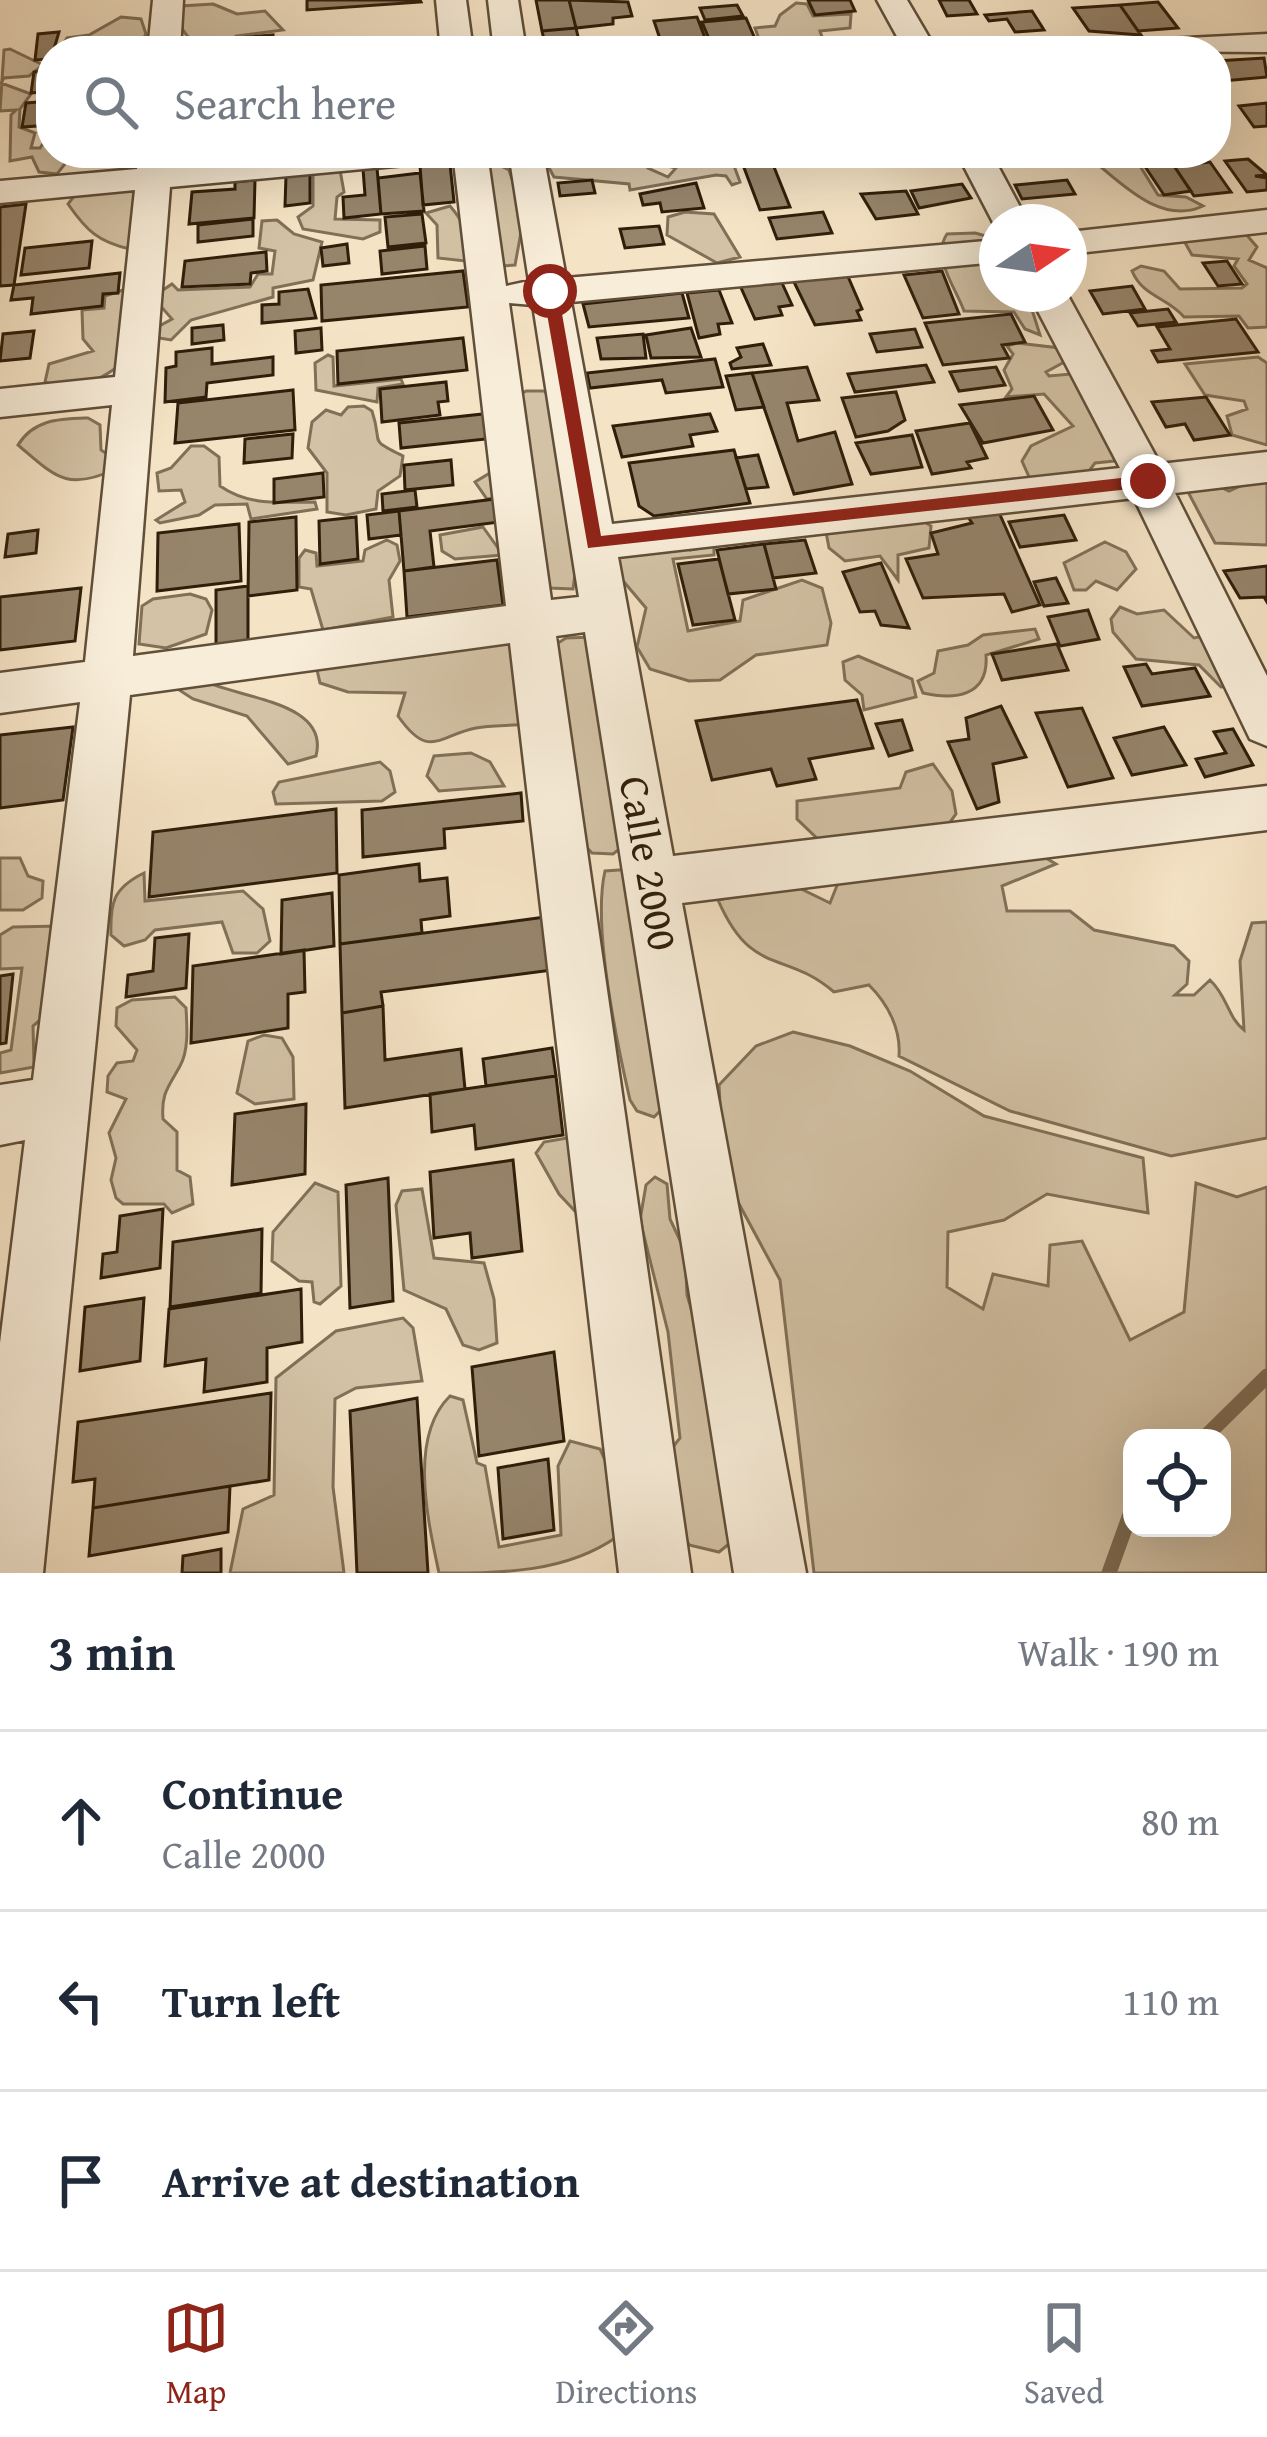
<!DOCTYPE html>
<meta charset="utf-8">
<style>
body{margin:0;font-family:"Gentium Book Plus",serif;background:#f6f6f7;color:#1f2937}
.controls{position:absolute;right:36px;bottom:36px;display:grid;overflow:hidden;border-radius:24px;box-shadow:0 12px 48px #0002}
.controls button{width:108px;height:108px;display:grid;place-items:center;padding:0;border:0;border-bottom:3px solid #e0e1e3;background:#fff;color:#1f2937;font:60px sans-serif}
.compass{position:absolute;left:979px;top:204px;width:108px;height:108px;border-radius:50%;background:#fff;box-shadow:0 12px 48px #0002;rotate:77deg}
.stop{position:absolute;width:36px;height:36px;margin:-27px;border:9px solid #8f2418;border-radius:50%;background:#fff}
.stop.end{background:#8f2418;border-color:#fff;box-shadow:0 3px 12px #0008}
.list{margin:0;padding:0;list-style:none}
h2{display:flex;justify-content:space-between;align-items:center;height:156px;margin:0;padding:0 48px;font-size:51px}
h2 small{font-size:39px;font-weight:400;color:#747a83}
.list li{display:grid;grid-template-columns:78px 1fr auto;gap:36px;align-items:center;box-sizing:border-box;height:180px;padding:0 48px;border-top:3px solid #e0e1e3}
.list b{display:block;font-size:45px;white-space:nowrap}
.list p{margin:0;font-size:39px;white-space:nowrap;color:#747a83}
.list em{font-size:39px;font-style:normal;color:#747a83}
.icon{flex:none;width:66px;height:66px;fill:none;stroke:currentColor;stroke-width:2;stroke-linecap:round;stroke-linejoin:round}
.map{position:relative;flex:none;width:1267px;height:1573px;overflow:hidden}
.search{position:absolute;background:#fff;box-shadow:0 12px 48px #0002;left:36px;right:36px;top:36px;height:132px;display:flex;align-items:center;gap:30px;box-sizing:border-box;padding:0 42px;border-radius:48px;color:#747a83;font-size:45px}
.sheet{height:696px;background:#fff}
nav{display:flex;justify-content:space-around;align-items:center;box-sizing:border-box;height:168px;border-top:3px solid #e0e1e3;background:#fff;font-size:33px;color:#747a83}
nav a{display:grid;justify-items:center;gap:6px}
nav .on{color:#8f2418}
.map>svg:first-child{display:block}
.green{fill:#d3c2a5;stroke:#817058;stroke-width:3;fill-rule:evenodd}
.lines{fill:none;stroke-linecap:round;stroke-linejoin:round}
.stream{stroke:#7e6c54;stroke-width:15}
.building{fill:#96846b;stroke:#2f1e0a;stroke-width:3}
.minor-casing{stroke:#604f39;stroke-width:5}
.minor{fill:#f8edd9;fill-rule:evenodd}
.route{fill:#8f2418}
.labels{text-anchor:middle;dominant-baseline:central;stroke-width:9;stroke-linejoin:round;paint-order:stroke}
.street-label{font-size:42px;fill:#2f1e0a;stroke:#f8edd9}
</style>
<div class="map">
<svg width="1267" height="1573" viewBox="0 0 1267 1573">
<rect width="100%" height="100%" fill="#f5e3c5"/>
<filter id="stains"><feTurbulence type="fractalNoise" baseFrequency=".00167" numOctaves="4"/><feColorMatrix values="0 0 0 0 .2 0 0 0 0 .09 0 0 0 0 .02 0 0 0 .5 -.17"/></filter>
<radialGradient id="worn" r=".72"><stop offset=".6" stop-color="#630" stop-opacity="0"/><stop offset="1" stop-color="#630" stop-opacity=".3"/></radialGradient>
<path class="green" d="M796 3 807 4 813 16 851 14 850 28 820 31 824 43 857 51H762L767 40 759 39 755 28 775 26 780 15Z
M213 4 237 14 265 11 283 30 236 36 233 51H198L180 26 181 6Z
M121 17 141 19 146 34 136 51H59L67 38 89 35Z
M10 49 43 65 29 76 4 78 1 83 31 94 20 109 19 127 35 133 31 148H40L51 132V153H65L68 160 57 174 39 172 32 157 10 161 11 115 16 110 0 111 4 50Z
M563 153 650 157 648 168 668 177 676 168 667 166V159L656 160 655 154 698 153 705 164 733 163 740 182 732 185 726 176 716 175 630 190 629 184 554 177 547 164Z
M1102 153H1132L1158 195 1186 197 1203 206C1165 224 1128 190 1101 167L1096 159Z
M487 159 509 170 524 216 515 265 502 266Z
M340 170 344 192 337 197 335 219 380 220V232L363 239 303 229 298 217 313 206V173Z
M126 186 138 191 130 249C98 242 86 230 68 204L81 187Z
M450 206C464 222 473 240 465 261L438 258 437 225 426 213Z
M685 212 714 214 740 257 717 263 667 235 668 217Z
M277 220 294 234 322 242 313 280 273 288V297L191 320 171 340 153 337 152 330 172 319 158 303 160 292 172 284 178 290 250 287 258 274H272L275 251 259 248 262 221Z
M975 233 997 239V294H1027L1040 335 1025 329 1014 312 964 311C956 288 931 257 947 234Z
M1245 233 1257 247 1249 260 1267 268V327L1248 328 1239 316 1184 317C1167 297 1143 297 1132 271L1141 266 1164 271 1180 289 1242 288 1247 284 1234 266 1238 259 1192 255 1183 239Z
M123 290 127 293 116 368C93 384 72 393 45 382L49 364 93 351 83 339 82 310 104 308 105 296Z
M1017 343 1060 348 1068 360 1046 372 1049 376 1082 373 1125 460 1095 463 1086 475 1030 479 1022 461 1031 446 1073 426 1044 394 1006 397 1012 389 1004 370 1013 354 1007 346Z
M328 355 333 357 334 386 401 379 403 384 378 388 377 402 316 390 315 363Z
M1258 357 1267 363V445L1232 435 1227 416 1247 409 1244 401 1205 395 1185 364Z
M526 391H544L553 398 577 560 573 589 549 588 498 497 487 499 475 482 498 468 508 402Z
M364 406 372 411C384 447 366 437 403 456L400 476 378 491 376 509 346 515 327 512V473L308 448 312 422 326 410 341 415 348 407Z
M88 418 100 425 101 450 116 460V469C66 492 55 476 18 445 34 419 59 419 88 418Z
M191 446H204L219 457 220 486C249 506 277 502 315 502L317 509 251 519 247 504 215 505 199 515 160 523 156 520 185 502 181 490 159 491 157 473 171 468Z
M1254 480 1267 483V545L1215 543 1187 490 1209 482 1229 491Z
M915 516 931 526 929 548 898 555V580L880 556 845 561 829 548 826 532 859 520 887 527Z
M483 527 503 555 455 559 442 551 440 535Z
M787 531 785 539 714 545V555L673 559 688 631 740 621 743 600 802 580 822 588 831 623 827 645 756 655 720 680 689 681 650 669 637 647 646 608 602 556 681 539 690 550Z
M387 540 397 545 400 561 389 580 393 617 323 630 311 589 299 587V558L305 550 316 553 317 566 363 561 365 550Z
M1105 542 1126 552 1136 569 1117 590 1096 581 1086 590H1074L1064 563Z
M190 594 206 599 212 610 206 634 166 648 139 644 142 606 153 599Z
M1120 607 1137 614 1164 610 1194 638 1204 636 1233 686 1221 687 1199 665 1136 659 1113 632 1111 619Z
M1035 629 1039 639 986 655C989 697 954 700 923 693L918 681 934 673 938 651 968 645 983 635Z
M594 637 631 840 613 854 592 853 570 830 555 645 566 638Z
M520 642 527 724C511 726 492 725 476 728 437 736 429 760 398 716L405 693 348 692 320 683 315 661Z
M858 656 912 679 916 697 864 710 862 695 845 680 843 662Z
M194 675C225 699 331 697 316 756L288 764 247 716 193 699 173 686Z
M471 753 490 762 504 786 439 791 427 776 434 756Z
M380 762 390 771 395 792 382 801 276 804 273 792 279 782Z
M933 764 952 791 956 814 943 832 824 845 797 819V801L900 788 906 772Z
M1020 843 1056 864 1002 886 1007 911H1070L1094 930 1174 946 1189 961 1187 984 1175 995H1194L1210 980C1228 997 1228 1018 1244 1030L1240 961 1252 923 1267 922V1138L1171 1156 1010 1111 899 1056C901 1029 888 1004 869 985L834 992C784 949 752 978 718 900L793 885 830 903 842 873Z
M0 858H20L28 876 43 881 42 898 23 910H0Z
M633 869 667 1104 654 1117 637 1111 630 1100C616 1039 592 927 605 871Z
M144 873 145 901 243 891 263 909 270 941 257 953H233L222 922 155 930 145 940 124 946 111 935C110 903 113 888 144 873Z
M60 926 72 992 33 1026 34 1067 0 1073V1053L11 1050 22 968 0 969V935L13 927Z
M175 997 186 1008C187 1026 189 1050 180 1066 168 1088 161 1093 163 1119L177 1132V1170L190 1177 193 1204 172 1213 164 1204H123L116 1198 111 1180 116 1158 109 1133 126 1099 107 1092 108 1076 117 1063 133 1061 137 1050 116 1026 117 1008 132 1000Z
M793 1032 850 1046 910 1071 984 1116 1143 1158 1148 1213 1047 1194 1004 1220 948 1232 947 1287 983 1309 993 1274 1048 1286 1050 1245 1082 1241 1130 1340 1184 1312 1196 1183 1237 1197 1267 1187V1573H814L780 1280 724 1176 719 1085 756 1046ZM1132 1438H1222V1528H1132Z
M264 1035 282 1038 293 1057 294 1099 255 1104 237 1093 248 1041Z
M568 1091 587 1224 559 1194 536 1153 544 1142 567 1138Z
M655 1177 667 1184 670 1219 685 1251 687 1295 756 1522 719 1552 689 1545C671 1502 646 1478 680 1438L668 1332 640 1220 646 1185Z
M315 1183 338 1192 341 1286 320 1304 314 1302 312 1282 299 1281 272 1261 273 1232Z
M422 1189 434 1258 484 1263 494 1299 497 1343 479 1350 463 1345 446 1309 404 1290 396 1205 402 1191Z
M403 1318 413 1328 422 1381 356 1388 335 1399 333 1487 344 1573H230L243 1509 274 1495 276 1378 336 1331Z
M450 1396 463 1400 477 1463 485 1466 499 1547 561 1535 558 1466 570 1441 600 1449 618 1490V1536C566 1573 503 1573 439 1573 428 1521 408 1437 450 1396Z"/>
<g class="lines">
<path class="stream" d="M1204 1438 1267 1376
M1109 1573 1132 1509"/>
</g>
<path class="building" d="M307 0H420L421 2 307 10Z
M536 0H569L576 28 542 31Z
M569 0 628 2 632 16 613 18V24L576 28Z
M808 0H850L855 11 815 15Z
M939 0H969L977 14 947 16Z
M1158 2 1178 28 1138 31 1120 5Z
M737 5 743 16 705 20 700 8Z
M1120 5 1141 35 1089 31 1073 8Z
M1032 11 1044 30 1015 32 1007 19 989 21 985 15Z
M697 17 710 51H664L654 21Z
M746 18 759 48 714 51 702 22Z
M576 28 579 41 545 44 542 31Z
M59 32 51 59 35 60 38 34Z
M273 35V49L238 51V38Z
M1264 58 1267 77 1223 81 1216 72V61Z
M51 70V91L31 93 34 72Z
M51 101V125L22 127 26 103Z
M1267 103V126L1254 127 1239 106Z
M1248 159 1267 175 1255 176 1267 178V190L1247 192 1225 161Z
M772 162 790 207 760 210 743 165Z
M1210 162 1231 192 1194 196 1174 166Z
M1171 163 1174 166 1191 191 1164 195 1144 165Z
M450 164 454 202 423 205 420 166Z
M377 168 381 214 344 218 343 197 365 195 363 169Z
M420 173 424 211 381 214 378 178Z
M310 174V203L285 206 286 176Z
M255 180 254 218 189 224 192 192 235 189V182Z
M592 180 595 193 560 196 558 183Z
M1067 180 1075 194 1022 199 1015 185Z
M696 183 704 208 662 212 660 203 643 205 640 194Z
M962 184 971 198 919 208 911 191Z
M906 191 918 214 876 219 861 194Z
M26 204 14 285 0 286V207Z
M823 212 832 233 777 239 769 218Z
M422 214 426 243 388 247 385 217Z
M253 219V236L198 242V225Z
M659 226 664 244 625 248 620 229Z
M92 241 89 268 21 275 25 248Z
M347 244 349 263 323 266 321 248Z
M425 246 427 269 382 274 380 251Z
M266 252 267 271 251 273 250 284 182 287 185 261Z
M1227 261 1242 284 1218 286 1203 263Z
M843 265 862 309 857 311 861 320 815 325 792 278Z
M463 271 468 307 322 321 321 285Z
M942 271 959 314 923 318 904 275Z
M120 273 118 293 103 294 102 306 31 314 33 298 11 300 14 285Z
M769 277 771 284 782 283 792 305 779 307 782 315 755 319 738 281Z
M1132 286 1145 309 1103 314 1090 291Z
M308 289 316 318 262 323V305L279 304V292Z
M719 290 732 323 718 324 720 334 699 338 687 293Z
M682 293 689 318 589 327 583 304Z
M1168 309 1176 322 1138 326 1130 313Z
M1011 314 1025 342 1002 345 1009 358 943 365 925 323Z
M1236 319 1258 352 1158 362 1152 351 1170 349 1157 327Z
M223 325 224 340 192 344V328Z
M321 328 322 350 296 353 295 331Z
M691 328 701 357 651 358 646 335Z
M915 329 922 347 877 352 870 334Z
M34 331 30 358 0 361 3 334Z
M643 334 646 358 601 359 597 338Z
M463 338 467 370 338 384 337 351Z
M763 344 771 365 732 369 730 363 741 357 737 348Z
M212 348V364L273 357V375L207 383 206 397 165 402 166 368 176 366V352Z
M715 359 723 387 666 393 662 380 590 388 587 373Z
M926 365 934 382 855 392 848 374Z
M807 367 819 400 787 403 798 441 835 432 852 484 794 494 752 373Z
M996 367 1005 385 959 391 950 372Z
M752 373 764 407 736 410 726 376Z
M446 382 448 401 438 402 440 415 382 422 380 389Z
M293 390 295 430 175 443 178 403Z
M896 392 905 420 888 431 856 437 842 398Z
M1034 396 1053 430 983 443 960 405Z
M1206 397 1230 435 1194 440 1185 424 1166 427 1152 402Z
M483 414 486 439 401 448 399 423Z
M710 414 717 431 690 435 693 446 622 457 613 426Z
M970 423 987 458 967 462 971 468 932 474 916 431Z
M293 434 292 458 244 463 245 439Z
M912 435 922 467 871 474 856 443Z
M734 450 750 503 654 516 639 506 629 463Z
M758 455 768 487 746 489 736 458Z
M451 460 453 485 405 490 404 465Z
M323 473 324 497 274 503V479Z
M415 490 417 507 383 511 382 494Z
M495 499 499 522 430 531 434 567 404 571 399 511Z
M997 508 1040 605 1012 612 1004 594 923 598 906 559 938 554 931 533 972 523 966 514Z
M399 511 401 535 369 539 367 515Z
M1064 515 1076 540 1020 547 1009 522Z
M296 517 297 590 248 596 249 522Z
M356 517 358 559 320 564 319 521Z
M239 524 241 581 157 591 158 533Z
M38 530 36 553 5 557 8 534Z
M805 540 816 573 773 578 764 544Z
M764 544 776 589 728 594 717 550Z
M719 559 735 620 693 625 678 564Z
M497 560 503 605 407 617 404 571Z
M881 563 909 628 881 625 875 611 860 612 843 572Z
M1267 566V602L1264 597 1240 598 1224 571Z
M1056 578 1068 603 1044 606 1034 582Z
M248 586V641L216 645V590Z
M81 588 75 641 0 650V597Z
M1088 610 1099 639 1060 646 1048 617Z
M1057 644 1068 670 1002 680 992 654Z
M1146 664 1152 674 1195 668 1210 696 1142 706 1124 667Z
M857 700 873 748 809 759 816 779 777 786 771 769 712 780 696 721Z
M1001 706 1026 757 993 764 999 802 977 809 948 742 969 739 966 718Z
M1082 708 1113 778 1068 787 1036 713Z
M902 720 912 750 889 756 876 724Z
M73 727 63 800 0 808V735Z
M1164 727 1186 765 1132 775 1114 738Z
M1233 729 1253 765 1205 777 1196 759 1226 753 1214 732Z
M521 793 523 821 444 829 445 848 363 857 362 810Z
M336 809 337 873 149 897 153 832Z
M419 864 420 881 447 878 450 916 421 920 422 933 340 944 339 875Z
M332 893 334 946 281 954 282 900Z
M553 916 560 969 381 992 383 1006 342 1013 340 944Z
M189 934 186 988 126 997 128 975 153 971 155 938Z
M304 950 305 992 288 994V1028L191 1043 193 966Z
M13 974 6 1043 0 1044V976Z
M383 1006 385 1060 461 1049 465 1089 345 1108 342 1013Z
M552 1048 556 1076 486 1086 483 1059Z
M556 1076 563 1135 476 1149 474 1125 432 1132 430 1094Z
M306 1104 305 1174 232 1185 235 1114Z
M513 1160 522 1251 472 1258 470 1233 434 1238 430 1172Z
M388 1178 393 1301 350 1308 346 1185Z
M163 1209 160 1268 101 1278 103 1254 117 1252 120 1216Z
M262 1229 261 1293 170 1307 173 1242Z
M301 1289 302 1342 267 1348V1382L204 1392 206 1359 165 1366 169 1309Z
M144 1298 140 1361 80 1371 85 1307Z
M554 1352 564 1441 479 1456 472 1367Z
M271 1393 269 1480 93 1508 95 1479 73 1482 78 1422Z
M417 1398 428 1573H357L350 1411Z
M548 1459 554 1530 503 1539 498 1468Z
M230 1486 228 1532 89 1556 93 1508Z
M221 1549V1573H182L183 1556Z"/>
<g class="lines">
<defs>
<path id="minor" d="M153 0H183L180 51H148Z
M436 0H466L473 51H441Z
M488 0H518L526 51H494Z
M877 0H907L937 51H905Z
M1267 34V52L1111 51 1127 41Z
M139 153H173L172 166 313 153H444L427 163 170 187 133 656 506 606 453 153H487L506 286 529 281 509 153H543L566 278 997 240V262L571 302 612 524 1120 468 1029 294H1067L1160 464 1267 452V482L1175 493 1267 676V746L1250 739 1134 498 618 557 673 856 1267 786V830L682 903 806 1573H734L585 632 556 636 691 1573H619L510 643 130 695 43 1573H0V1343L25 1140 0 1145V1085L33 1080 80 702 0 713V673L85 662 112 405 0 417V389L115 377 135 190 0 203V181L137 169ZM509 303 533 305 579 597 551 600Z
M957 153H991L1028 222H997V230Z
M1267 210V232L1069 254V232Z"/>
</defs>
<use href="#minor" class="minor-casing"/>
<use href="#minor" class="minor"/>
</g>
<path class="route" d="M550 286 558 291 601 536 1148 475 1156 481 1148 487 588 548 543 291Z"/>
<g class="labels">
<g class="street-label">
<text transform="translate(650 863) rotate(80)">Calle 2000</text>
</g>
</g>
<rect width="100%" height="100%" filter="url(#stains)"/>
<rect width="100%" height="100%" fill="url(#worn)"/>
</svg>
<div class="controls">
<button><svg class="icon" aria-label="locate" viewBox="0 0 24 24"><circle cx="12" cy="12" r="6"/><path d="M12 2v4M12 18v4M2 12h4M18 12h4"/></svg></button>
</div>
<svg class="compass" viewBox="-18 -18 36 36"><path d="M0-13l5 13h-10z" fill="#e53935"/><path d="M0 13l5-13h-10z" fill="#747a83"/></svg>
<div class="stop" style="left:550px;top:291px"></div>
<div class="stop end" style="left:1148px;top:481px"></div>
<div class="search"><svg class="icon" aria-label="search" viewBox="0 0 24 24"><circle cx="10" cy="10" r="6"/><path d="M15 15l6 6"/></svg>Search here</div>
</div>
<section class="sheet">
<h2>3 min<small>Walk · 190 m</small></h2>
<ul class="list">
<li><svg class="icon" aria-label="ahead" viewBox="0 0 24 24"><path d="M12 20V5M6 11l6-6 6 6"/></svg><div><b>Continue</b><p>Calle 2000</p></div><em>80 m</em></li>
<li><svg class="icon" aria-label="left" viewBox="0 0 24 24"><path d="M17 20v-9H6M10 6l-5 5 5 5"/></svg><div><b>Turn left</b></div><em>110 m</em></li>
<li><svg class="icon" aria-label="arrive" viewBox="0 0 24 24"><path d="M6 21V4h12l-3 4 3 4H6"/></svg><div><b>Arrive at destination</b></div></li>
</ul>
</section>
<nav>
<a class="on"><svg class="icon" aria-label="map" viewBox="0 0 24 24"><path d="M3 6l6-2 6 2 6-2v14l-6 2-6-2-6 2zM9 4v14M15 6v14"/></svg>Map</a>
<a><svg class="icon" aria-label="directions" viewBox="0 0 24 24"><path d="M12 3l9 9-9 9-9-9zM9 14v-3h6M13 9l2 2-2 2"/></svg>Directions</a>
<a><svg class="icon" aria-label="saved" viewBox="0 0 24 24"><path d="M7 4h10v16l-5-4-5 4z"/></svg>Saved</a>
</nav>
